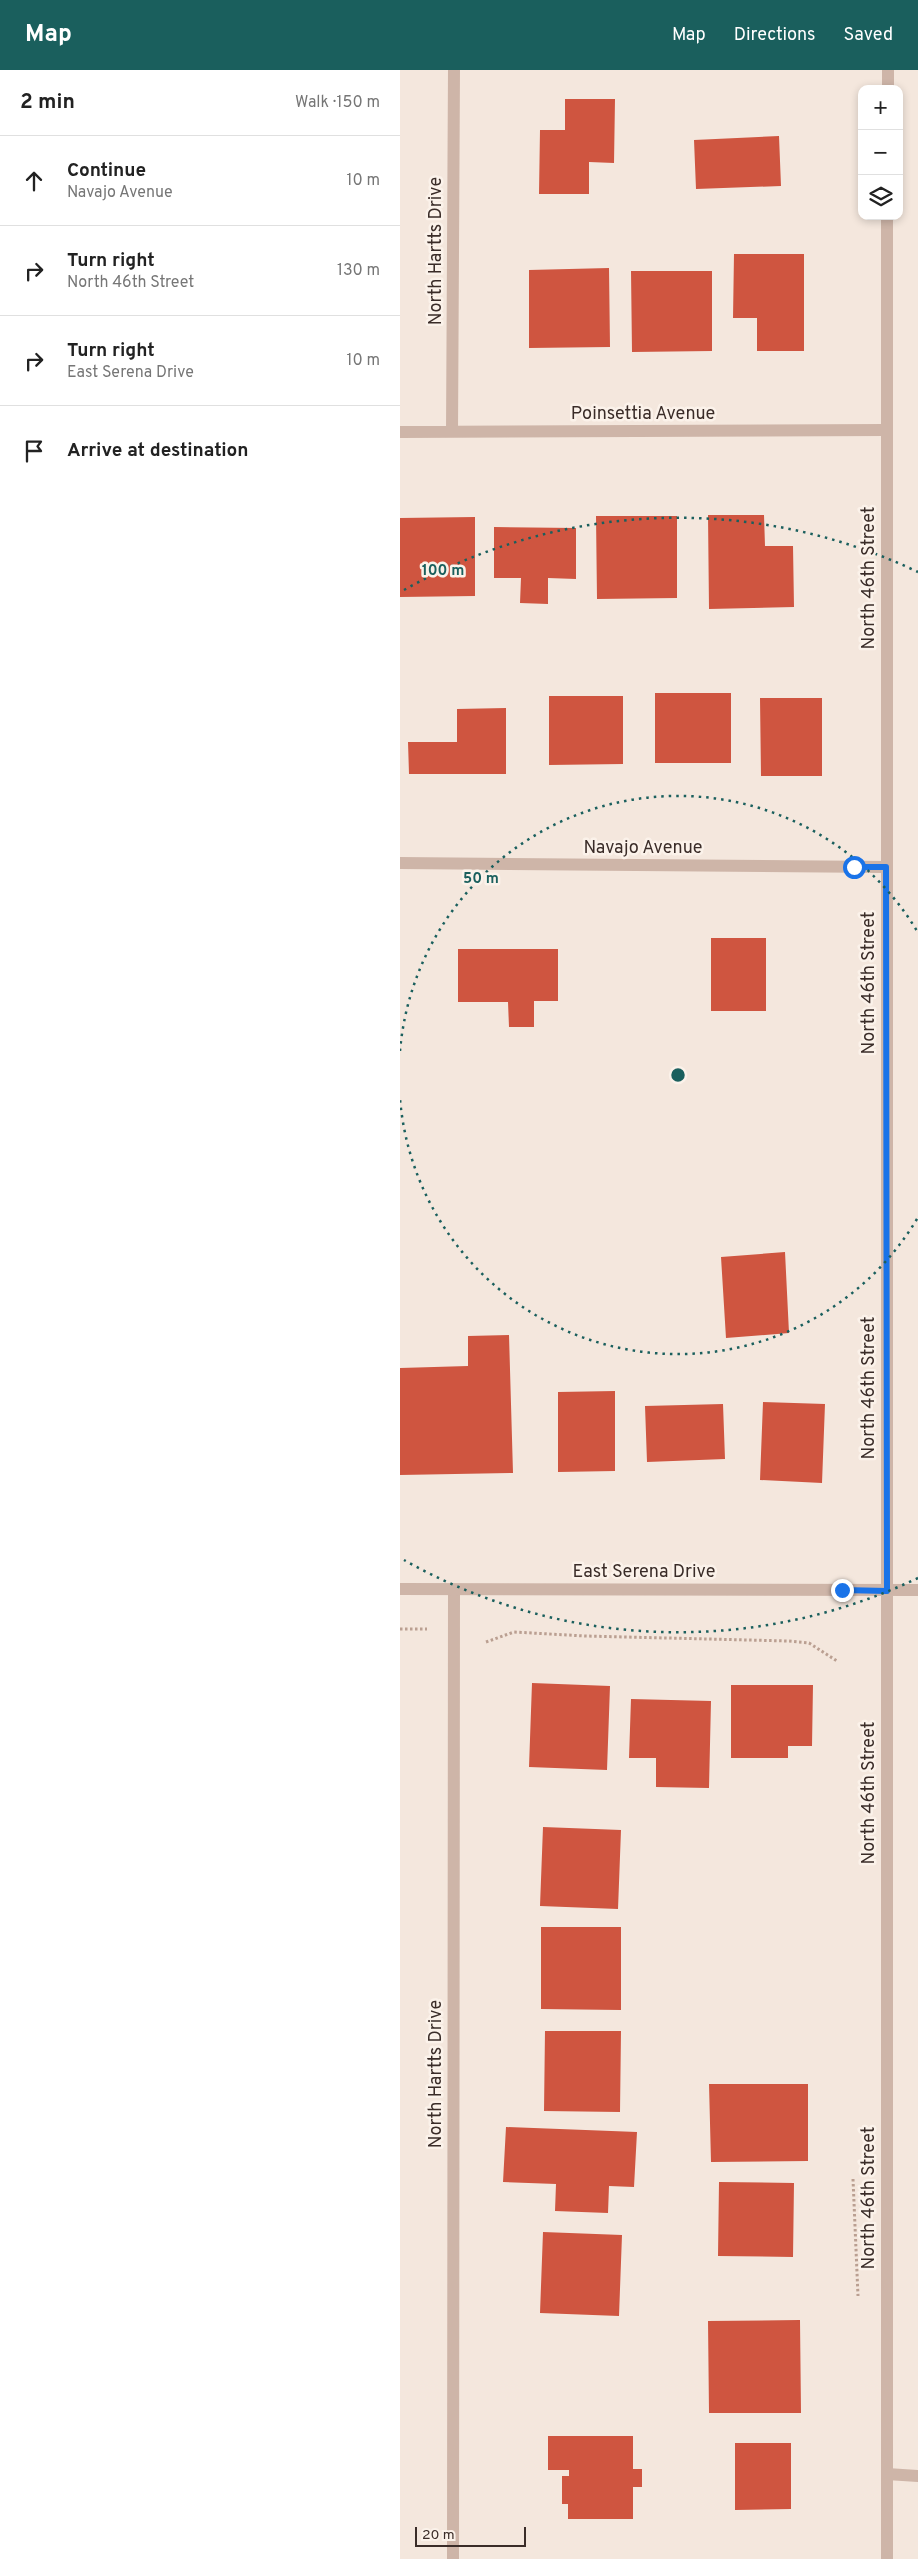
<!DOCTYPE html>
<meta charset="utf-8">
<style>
body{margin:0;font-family:Overpass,sans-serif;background:#f6f6f6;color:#222}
.controls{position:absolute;right:15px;top:15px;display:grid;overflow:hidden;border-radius:10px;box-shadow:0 2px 8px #0003}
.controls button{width:45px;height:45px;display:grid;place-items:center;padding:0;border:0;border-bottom:1px solid #e0e0e0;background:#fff;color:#222;font:25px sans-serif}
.scale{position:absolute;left:15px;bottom:12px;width:111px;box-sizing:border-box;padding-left:5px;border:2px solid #3a2c28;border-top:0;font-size:14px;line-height:18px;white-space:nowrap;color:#3a2c28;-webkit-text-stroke:4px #fbf2ea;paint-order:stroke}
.stop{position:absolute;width:15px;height:15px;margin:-11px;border:4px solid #1a73e8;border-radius:50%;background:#fff}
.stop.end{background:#1a73e8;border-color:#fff;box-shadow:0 1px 5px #0008}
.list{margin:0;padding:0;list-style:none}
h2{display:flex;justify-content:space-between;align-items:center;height:65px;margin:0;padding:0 20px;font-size:21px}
h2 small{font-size:16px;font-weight:400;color:#767676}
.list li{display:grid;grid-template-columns:32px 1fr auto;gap:15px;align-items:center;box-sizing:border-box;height:90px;padding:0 20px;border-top:1px solid #e0e0e0}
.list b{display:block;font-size:19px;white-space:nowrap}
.list p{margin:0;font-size:16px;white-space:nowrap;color:#767676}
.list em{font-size:16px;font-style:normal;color:#767676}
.icon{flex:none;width:28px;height:28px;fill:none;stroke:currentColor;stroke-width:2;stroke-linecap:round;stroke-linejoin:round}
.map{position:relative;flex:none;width:518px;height:2489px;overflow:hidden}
header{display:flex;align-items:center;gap:30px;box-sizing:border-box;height:70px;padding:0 25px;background:#1a5f5d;color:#fff}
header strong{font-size:24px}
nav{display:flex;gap:28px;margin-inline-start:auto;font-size:18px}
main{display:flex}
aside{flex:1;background:#fff}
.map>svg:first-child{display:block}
.building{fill:#cf5540}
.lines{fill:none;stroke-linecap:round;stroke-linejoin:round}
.path{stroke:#ba9f91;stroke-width:3;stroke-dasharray:2.5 2.5;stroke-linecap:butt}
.service{stroke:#ceb5a8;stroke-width:12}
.minor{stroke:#ceb5a8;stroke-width:12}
.tertiary{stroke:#ceb5a8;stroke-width:12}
.route{stroke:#1a73e8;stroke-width:6}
.ring{fill:none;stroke:#1a5f5d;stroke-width:2.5;stroke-dasharray:2.5 5}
.labels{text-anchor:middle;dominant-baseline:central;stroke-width:5;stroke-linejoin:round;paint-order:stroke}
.street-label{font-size:18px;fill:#3a2c28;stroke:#fbf2ea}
.centre{fill:#1a5f5d;stroke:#fbf2ea;stroke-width:2.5}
.ring-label{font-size:15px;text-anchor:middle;font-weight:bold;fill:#1a5f5d;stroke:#fbf2ea;stroke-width:5;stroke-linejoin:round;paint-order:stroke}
</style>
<header>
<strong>Map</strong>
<nav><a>Map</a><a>Directions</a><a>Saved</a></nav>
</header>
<main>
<aside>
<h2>2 min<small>Walk · 150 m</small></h2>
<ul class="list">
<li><svg class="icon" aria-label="ahead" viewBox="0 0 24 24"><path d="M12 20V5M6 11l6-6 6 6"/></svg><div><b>Continue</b><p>Navajo Avenue</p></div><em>10 m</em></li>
<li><svg class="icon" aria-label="right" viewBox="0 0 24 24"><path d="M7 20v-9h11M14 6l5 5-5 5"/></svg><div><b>Turn right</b><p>North 46th Street</p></div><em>130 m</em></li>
<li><svg class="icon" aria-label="right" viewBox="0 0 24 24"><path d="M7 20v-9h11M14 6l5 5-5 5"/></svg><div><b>Turn right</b><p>East Serena Drive</p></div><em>10 m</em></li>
<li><svg class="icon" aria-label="arrive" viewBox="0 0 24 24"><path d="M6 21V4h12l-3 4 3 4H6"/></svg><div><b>Arrive at destination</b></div></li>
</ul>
</aside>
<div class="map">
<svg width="518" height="2489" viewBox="0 0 518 2489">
<rect width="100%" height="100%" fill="#f4e7dd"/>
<path class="building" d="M165 29H215L214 93 189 92V124H139L140 60H165Z
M379 66 381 116 296 119 294 70Z
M334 184H404V281H357V248H333Z
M209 198 210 277 129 278V200Z
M231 201H312V281L232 282Z
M308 445H364L365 476H393L394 537 309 539Z
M196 446H277V528L197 529Z
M75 447V526L0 527V448Z
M94 457 176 458V509L148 508V534L120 533 121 508H94Z
M255 623H331V693H255Z
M149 626H223V694L149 695Z
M360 628H422V706H361Z
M106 638V704H9L8 672H57V639Z
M311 868H366V941H311Z
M58 879H158V931H134V957H109L108 932H58Z
M385 1182 389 1263 326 1268 321 1187Z
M109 1265 113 1403 0 1405V1298L68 1296V1266Z
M215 1321V1401L158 1402V1322Z
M363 1332 425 1334 422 1413 360 1410Z
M323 1334 325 1389 247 1392 245 1336Z
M132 1613 210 1616 207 1700 129 1697Z
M331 1615H413L412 1676H388V1688H331Z
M231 1629 311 1631 309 1718 256 1717V1688H229Z
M143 1757 221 1760 218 1839 140 1836Z
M141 1857H221V1940L141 1939Z
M145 1961H221L220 2042 144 2041Z
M309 2014H408V2091L311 2092Z
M106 2057 237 2062 234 2117 209 2116 208 2143 155 2141 156 2114 103 2112Z
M319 2112 394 2113 393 2187 318 2186Z
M143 2162 222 2165 219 2246 140 2243Z
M400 2250 401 2343H309L308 2251Z
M148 2366H233V2399H242V2417H233V2449H168V2434H162V2406H169V2400H148Z
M335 2373H391V2439L335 2440Z"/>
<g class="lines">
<path class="path" d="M0 1559H27
M86 1572 114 1562 185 1566 389 1571 409 1573 437 1591
M453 2109 458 2226"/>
<path class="service" d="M487 2404 518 2406"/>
<path class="minor" d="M0 362 486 360
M52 362 54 0
M0 793 486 797
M53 2489 54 1520"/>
<path class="tertiary" d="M488 19V0
M0 1519 518 1520
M487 2489V146"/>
</g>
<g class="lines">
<path class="route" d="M442 1520 487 1521 486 797H454"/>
</g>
<g class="ring">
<path d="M517 1149A279 279 0 0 1 0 1029M0 981A279 279 0 0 1 517 861"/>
<path d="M518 1508A557 557 0 0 1 4 1490M4 520A557 557 0 0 1 518 502"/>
</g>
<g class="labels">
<g class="street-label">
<text transform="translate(36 181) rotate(-90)">North Hartts Drive</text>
<text x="243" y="344">Poinsettia Avenue</text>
<text transform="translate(469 508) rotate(-90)">North 46th Street</text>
<text x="243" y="778">Navajo Avenue</text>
<text transform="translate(469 913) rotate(-90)">North 46th Street</text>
<text transform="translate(469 1318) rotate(-90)">North 46th Street</text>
<text x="244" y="1502">East Serena Drive</text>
<text transform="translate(469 1723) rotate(-90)">North 46th Street</text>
<text transform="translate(36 2004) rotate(-90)">North Hartts Drive</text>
<text transform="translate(469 2128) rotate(-90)">North 46th Street</text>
</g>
</g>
<circle cx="278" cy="1005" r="8" class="centre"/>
<g class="ring-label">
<text x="43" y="505">100 m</text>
<text x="81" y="813">50 m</text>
</g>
</svg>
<div class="controls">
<button>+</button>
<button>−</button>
<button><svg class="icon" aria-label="layers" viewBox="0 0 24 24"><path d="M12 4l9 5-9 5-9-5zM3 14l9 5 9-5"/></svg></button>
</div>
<div class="scale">20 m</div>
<div class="stop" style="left:454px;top:797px"></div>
<div class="stop end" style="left:442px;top:1520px"></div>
</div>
</main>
